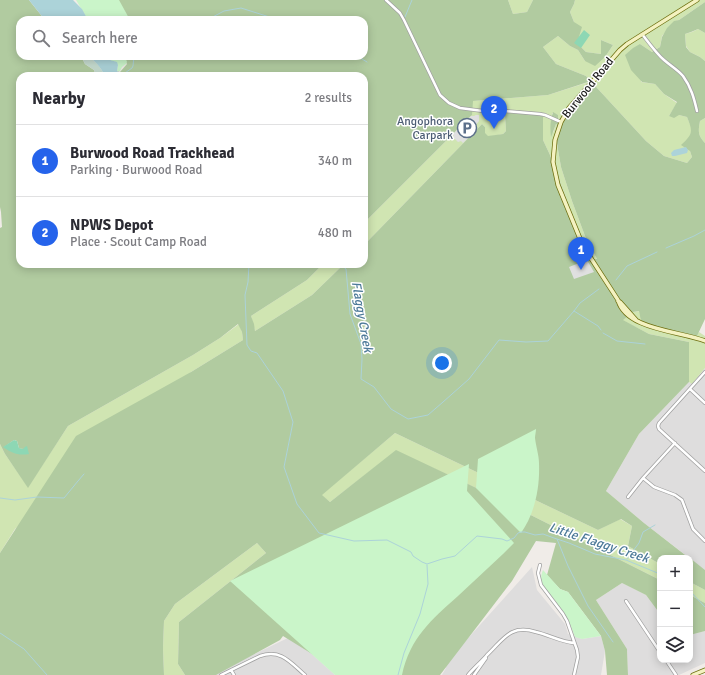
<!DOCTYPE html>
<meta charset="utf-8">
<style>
body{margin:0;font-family:Signika,sans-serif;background:#f7f7f7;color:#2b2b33}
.controls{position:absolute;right:12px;bottom:12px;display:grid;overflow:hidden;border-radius:8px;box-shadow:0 2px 10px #0003}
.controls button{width:36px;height:36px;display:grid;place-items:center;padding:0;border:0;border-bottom:1px solid #e1e1e2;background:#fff;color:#2b2b33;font:20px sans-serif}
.you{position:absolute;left:442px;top:363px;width:14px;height:14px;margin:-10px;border:3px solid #fff;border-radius:50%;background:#1a73e8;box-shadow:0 0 0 6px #1a73e833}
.badge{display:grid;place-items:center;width:26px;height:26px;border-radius:50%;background:#2563eb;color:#fff;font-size:13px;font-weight:700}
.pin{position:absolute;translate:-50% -33px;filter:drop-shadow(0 1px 2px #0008)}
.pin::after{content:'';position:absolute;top:21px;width:14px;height:12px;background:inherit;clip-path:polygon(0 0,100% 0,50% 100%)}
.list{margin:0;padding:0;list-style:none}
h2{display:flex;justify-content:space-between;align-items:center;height:52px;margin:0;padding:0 16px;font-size:17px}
h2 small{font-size:13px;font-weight:400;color:#7c7c81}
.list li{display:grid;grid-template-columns:26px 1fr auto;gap:12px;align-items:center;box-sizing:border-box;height:72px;padding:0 16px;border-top:1px solid #e1e1e2}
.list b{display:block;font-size:15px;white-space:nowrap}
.list p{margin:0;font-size:13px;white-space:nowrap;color:#7c7c81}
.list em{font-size:13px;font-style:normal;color:#7c7c81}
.icon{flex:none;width:22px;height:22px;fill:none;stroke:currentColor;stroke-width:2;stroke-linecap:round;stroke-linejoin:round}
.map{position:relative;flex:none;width:705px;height:675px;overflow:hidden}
.search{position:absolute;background:#fff;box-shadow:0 2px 10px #0003;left:16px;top:16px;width:352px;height:44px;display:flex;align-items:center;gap:10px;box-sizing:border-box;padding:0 14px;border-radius:12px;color:#7c7c81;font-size:15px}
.panel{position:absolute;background:#fff;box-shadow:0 2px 10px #0003;left:16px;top:72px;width:352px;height:196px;border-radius:12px}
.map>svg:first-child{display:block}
.residential{fill:#dedddd}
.grass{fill:#d0e5b2}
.forest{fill:#b1cba0;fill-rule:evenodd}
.wetland{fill:#c6dcd0}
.park{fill:#caf5c9}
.pitch{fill:#8dd7b4}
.parking{fill:#e0e0e0}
.water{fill:#acd3d9}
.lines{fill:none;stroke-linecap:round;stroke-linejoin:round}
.stream{stroke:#acd3d9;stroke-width:1}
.minor-casing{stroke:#a1a1a1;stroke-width:4}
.secondary-casing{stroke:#6e6f0f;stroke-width:5}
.minor{stroke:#fff;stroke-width:2.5}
.secondary{stroke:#f4f2c1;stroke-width:3.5}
.labels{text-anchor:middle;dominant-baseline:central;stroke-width:3;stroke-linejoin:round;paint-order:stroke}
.street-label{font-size:12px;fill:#202020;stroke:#fff}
.service-label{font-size:12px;fill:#4e5e75;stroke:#fff;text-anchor:end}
.water-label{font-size:13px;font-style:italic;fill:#4d7a99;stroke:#fff}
</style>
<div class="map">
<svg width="705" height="675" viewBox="0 0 705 675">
<rect width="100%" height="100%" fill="#f0ece8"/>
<path class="residential" d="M705 368V570L644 523 606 491 639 434 689 382 692 384Z
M532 567 537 590 565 624 568 634 582 639 601 636 605 651 601 675H442L446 668 444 665Z
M622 583 646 595 660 614V660H690V635L705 631V663L679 675H628L627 649 596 600Z
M292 636 335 675H211Z"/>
<path class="grass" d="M508 0H533L527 12 513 14Z
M575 0H705V2L679 20 674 22 662 36 660 47 652 52 640 44 641 82 655 84 664 94 677 103 669 116 679 115 687 117 692 129 690 137V151L692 157 687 163 664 156 646 141 586 76 556 64 543 47 558 36 570 46 578 50 585 61 605 57 613 45 601 40V54L586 52 577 43 574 22 570 12 574 4Z
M698 29 705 33V61L700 57 690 52 686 46 685 34 692 32Z
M589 82 573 100 560 120 558 119V115L552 113 553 133 556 123 557 124 555 132 561 167 572 201 585 236 597 259H594L582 238 570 209 550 155 543 140V114L505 115 506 131 503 134 488 137 484 133 485 127 482 124 364 245V223L472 115V101L548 95Z
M705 118V143C698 135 698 132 700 121Z
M323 264H344L312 295 255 331 251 316 307 280Z
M640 311 672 331 697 335 699 332 705 336V368L692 384 689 382V342L649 334 622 320 633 312Z
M239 324 242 332 243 340 191 372 15 529 0 553V444L5 454 28 487 68 426 193 355 220 338Z
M395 433 598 530 620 519 632 526 628 546 660 564V580L487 493 396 451 330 502 321 495Z
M257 543 266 553 179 622 178 664 185 675H164L163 648 164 621 175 604Z
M690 582 705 590V603L690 595Z"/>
<path class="forest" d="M0 0H29L45 20H20V56H81L85 64 94 70 96 76H20V264H323L307 280 251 316 254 324 255 331 312 295 344 264H364V245L482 124 485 127V133L488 136 503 134 506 131 505 115 508 111 543 113V140L550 155 570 209 582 238 594 259H597L585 236 572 201 561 167 555 132 557 124H556L551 137C550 128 550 121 553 112L558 115V119H560L573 100 588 82 548 95 473 101 472 115 364 223V76H150C139 70 144 74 136 76 132 77 128 76 125 76V74L120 73 117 71 120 72 127 64 125 61V56H364V20H114L100 0H508L513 14 527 12 533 0H575L574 4 570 12 574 22 582 27 577 43 586 52 601 54V40L613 45 605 57 595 66 585 61 578 50 570 46 558 36 543 47 556 64 586 76 646 141 664 156 687 163 692 157 690 151 681 145C693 134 693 132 687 117L679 115 674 118 669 116 677 102 664 94 655 84 642 82 631 70 625 55 633 48 640 44 652 52 660 47 662 37 667 28 674 21 679 20 705 2V33L698 29 691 32 685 34 686 47 690 52 700 57 705 61V118L700 121C698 132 698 135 705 143V319L697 336C687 334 647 328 642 321 640 319 640 314 639 311L633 312 623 320 649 334 689 342V382L639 434 606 491 644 523 689 558H660V564L628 546 632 526 621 519 598 530 395 433 322 495 330 502 396 450 487 493 660 580V614L646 595 622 583 596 600 627 649 628 675H607L605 651 601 636 568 592 560 589 547 575 556 543 536 541 512 581 440 675H346L283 636 280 640 216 675H185L178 664 179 622 266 553 257 543 175 604 164 621 163 648 164 675H0V553L76 436 191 372 243 340 242 332 238 324 220 338 193 355 68 426 28 488 5 454 0 444V228L2 227 1 212 0 207ZM14 440 17 441 19 448 23 449 4 447Z
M690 558 705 570V590L690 582Z
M690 595 705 603V631L690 635Z"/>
<path class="wetland" d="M81 56C93 56 100 66 105 76H96L94 70 85 64Z"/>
<path class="park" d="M76 0H119L130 20H88Z
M108 56H125L127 62 126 64 122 67 120 71H117L118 65 114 61H111L109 59Z
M536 429C536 432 535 435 535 438 536 447 539 455 539 463 540 488 535 513 521 533L476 488 478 459Z
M469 464 467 491 514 543 503 554C488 568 473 582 458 596 431 620 410 638 402 675H335L230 581Z
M543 570 560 589 568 592 601 636 582 639 575 637C570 622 562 610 553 598 550 594 545 590 543 585 540 580 541 575 543 570Z"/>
<path class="pitch" d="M584 30 590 35 581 48 574 43Z
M14 440 17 441 19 448 23 449 25 447 27 446 29 454C18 456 12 453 3 447Z"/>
<path class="parking" d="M476 115H479V121L474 127 477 129 463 143 461 141 458 142 454 138 453 134 471 116H474Z
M587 260 594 272 574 279 569 267Z"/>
<path class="water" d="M29 0H73L82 9 88 20H45Z
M87 56H108C110 62 112 60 117 62L118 65 117 71 120 73H125V76H105C101 68 95 60 87 56Z
M686 147 688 150 687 153 675 156H672L671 153 674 150Z"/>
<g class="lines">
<path class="stream" d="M405 17 412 0
M207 20 224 11 241 8 279 20
M357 56 367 62
M125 73 132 68 133 66 134 56
M666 248 694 236 705 230
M249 264 248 282 245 295 247 345 251 351 257 353 283 391 293 422 284 467 297 504 319 533 354 541 387 540 411 552 413 556 422 562 427 564 442 559 455 556 477 536 502 539 507 541 514 538 518 533 521 532H525L535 535 543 534 554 538 569 543 595 554 626 560 660 574
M340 264 346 269 350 314 361 344 362 359 361 379 374 387 391 409 408 419 428 415 443 402 469 379 499 340 526 342 548 341 574 311 580 303 599 289
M616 280 627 266 657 252
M574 311 598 326 601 330
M603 333 617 341 645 344
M0 498 15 500 37 497 64 498 78 481 84 474
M557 539 568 566 588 606 613 642
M627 559 639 543 643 532 655 525
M690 591 705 607
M0 633 24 649 47 675
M398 675 404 653 420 614 428 584 427 565"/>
<defs>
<path id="minor" d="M386 0 400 13 404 20 440 95 449 103 460 108 483 111H505L540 114 545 115 561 122
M642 34C649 43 656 53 664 60 671 66 678 70 683 76 691 87 694 98 697 111
M705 372 659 423 658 426 659 429 705 471
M690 389 705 403
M675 443 643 478 654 487 675 495 682 500 693 529 705 541
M628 497 643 478
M540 565 538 573 541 585 563 614 567 621 577 650 578 657 574 675
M626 601 660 652
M666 660 676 675
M231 670 234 675
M221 675 260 656C281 649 290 662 305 675
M468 675C474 668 481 662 487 655 504 639 510 624 536 632 549 635 561 642 574 643
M474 675 486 658"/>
<path id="secondary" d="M697 0 627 44 620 50 587 88 569 108 561 122 555 140 553 162 558 185 583 246 618 300C626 330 680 331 705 341
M618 301 620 302 636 320
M693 675 705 670"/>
</defs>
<use href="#minor" class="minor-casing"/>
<use href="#secondary" class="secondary-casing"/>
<use href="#minor" class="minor"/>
<use href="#secondary" class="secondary"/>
</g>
<defs>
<symbol id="parking-ring" viewBox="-11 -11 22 22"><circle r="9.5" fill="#fff" stroke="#5c6f8a" stroke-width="1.5"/><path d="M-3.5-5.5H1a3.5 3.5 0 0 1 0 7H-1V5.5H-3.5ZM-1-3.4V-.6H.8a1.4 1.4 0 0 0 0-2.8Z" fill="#5c6f8a"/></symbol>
</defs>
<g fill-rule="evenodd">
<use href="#parking-ring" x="456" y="117" width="22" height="22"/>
</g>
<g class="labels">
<g class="street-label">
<text transform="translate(588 88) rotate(-51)">Burwood Road</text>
</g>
<g class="service-label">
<text x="453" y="121">Angophora<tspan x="453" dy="14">Carpark</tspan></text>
</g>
<g class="water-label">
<text transform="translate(362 317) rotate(80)">Flaggy Creek</text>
<text transform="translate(599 543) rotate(18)">Little Flaggy Creek</text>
</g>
</g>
</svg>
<div class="controls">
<button>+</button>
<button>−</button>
<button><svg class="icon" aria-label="layers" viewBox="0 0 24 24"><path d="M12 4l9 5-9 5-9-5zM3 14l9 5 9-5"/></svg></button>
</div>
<div class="you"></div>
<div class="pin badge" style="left:581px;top:270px">1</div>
<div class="pin badge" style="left:494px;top:129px">2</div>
<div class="search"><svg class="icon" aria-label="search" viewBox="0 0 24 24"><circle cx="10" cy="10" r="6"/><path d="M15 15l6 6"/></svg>Search here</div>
<section class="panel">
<h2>Nearby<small>2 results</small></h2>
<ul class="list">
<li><span class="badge">1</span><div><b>Burwood Road Trackhead</b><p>Parking · Burwood Road</p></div><em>340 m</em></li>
<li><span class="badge">2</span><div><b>NPWS Depot</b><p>Place · Scout Camp Road</p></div><em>480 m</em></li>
</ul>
</section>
</div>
